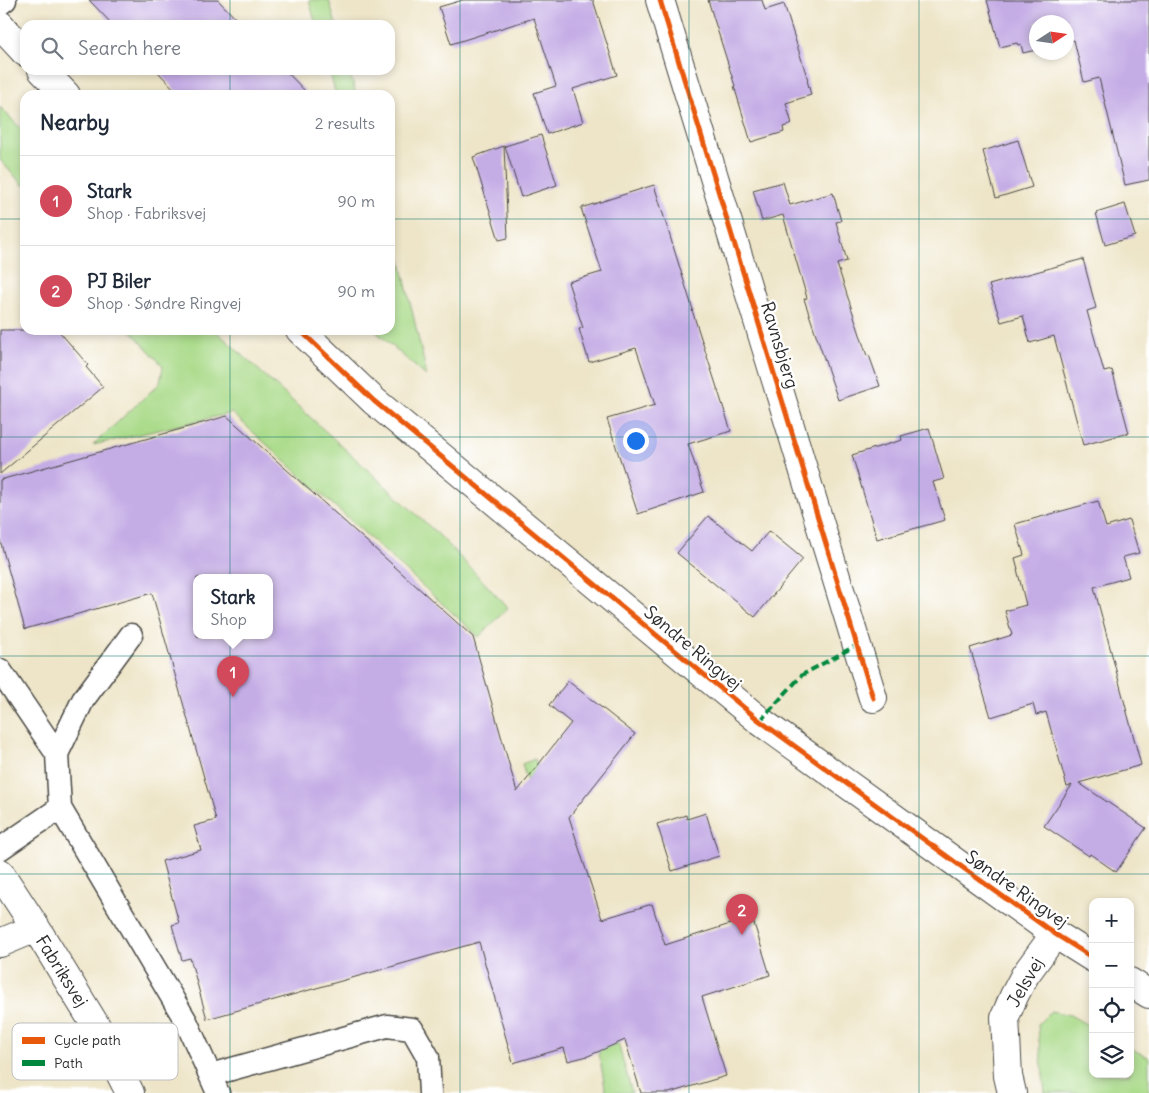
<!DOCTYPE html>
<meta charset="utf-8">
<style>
body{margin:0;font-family:Delius,sans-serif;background:#f6f6f7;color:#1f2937}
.controls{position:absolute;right:15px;bottom:15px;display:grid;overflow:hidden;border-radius:10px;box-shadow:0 2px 8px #0003}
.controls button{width:45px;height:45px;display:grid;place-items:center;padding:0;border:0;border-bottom:1px solid #e0e1e3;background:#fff;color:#1f2937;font:25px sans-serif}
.compass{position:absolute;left:1029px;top:15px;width:45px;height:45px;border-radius:50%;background:#fff;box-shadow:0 2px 8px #0003;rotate:78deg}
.you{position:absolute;left:635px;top:440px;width:18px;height:18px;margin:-12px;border:4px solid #fff;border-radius:50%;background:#1a73e8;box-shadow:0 0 0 8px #1a73e833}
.badge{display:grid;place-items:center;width:32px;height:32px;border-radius:50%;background:#d1495b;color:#fff;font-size:16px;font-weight:700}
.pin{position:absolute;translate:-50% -41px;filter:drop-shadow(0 1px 2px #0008)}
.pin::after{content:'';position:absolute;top:26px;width:18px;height:15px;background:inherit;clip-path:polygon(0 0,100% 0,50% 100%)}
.popup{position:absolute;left:193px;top:574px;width:80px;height:65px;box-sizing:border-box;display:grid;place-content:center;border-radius:10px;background:#fff;filter:drop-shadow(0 1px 4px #0005);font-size:16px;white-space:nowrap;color:#747a83}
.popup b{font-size:19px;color:#1f2937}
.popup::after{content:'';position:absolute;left:50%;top:100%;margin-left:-10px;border:10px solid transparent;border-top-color:#fff}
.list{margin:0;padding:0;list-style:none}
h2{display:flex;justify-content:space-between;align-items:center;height:65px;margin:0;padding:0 20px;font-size:21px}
h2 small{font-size:16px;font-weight:400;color:#747a83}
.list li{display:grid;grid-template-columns:32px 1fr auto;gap:15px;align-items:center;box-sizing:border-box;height:90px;padding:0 20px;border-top:1px solid #e0e1e3}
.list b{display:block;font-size:19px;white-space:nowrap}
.list p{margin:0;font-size:16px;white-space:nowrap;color:#747a83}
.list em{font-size:16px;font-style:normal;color:#747a83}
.icon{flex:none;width:28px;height:28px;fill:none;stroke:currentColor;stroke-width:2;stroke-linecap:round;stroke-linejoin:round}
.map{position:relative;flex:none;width:1149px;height:1093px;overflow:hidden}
.search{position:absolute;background:#fff;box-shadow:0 2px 8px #0003;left:20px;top:20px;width:375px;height:55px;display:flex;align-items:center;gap:12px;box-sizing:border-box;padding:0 18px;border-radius:15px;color:#747a83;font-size:19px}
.panel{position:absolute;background:#fff;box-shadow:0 2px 8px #0003;left:20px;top:90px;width:375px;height:245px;border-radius:15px}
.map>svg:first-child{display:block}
.green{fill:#a9da88;stroke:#6a825a}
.building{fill:#c4ace5;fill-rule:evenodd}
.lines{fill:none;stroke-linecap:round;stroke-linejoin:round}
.service-casing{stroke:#484743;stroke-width:25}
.minor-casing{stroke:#484743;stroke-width:30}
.secondary-casing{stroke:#484743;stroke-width:30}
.service{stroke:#fff;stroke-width:22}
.minor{stroke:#fff;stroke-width:28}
.secondary{stroke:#fff;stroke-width:28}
.quiet{stroke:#00873e;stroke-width:4;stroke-dasharray:8 4;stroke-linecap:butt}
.cycleway-casing{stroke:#fff;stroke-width:8}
.cycleway{stroke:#e8590c;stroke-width:5}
.grid{fill:none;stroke:#0f766e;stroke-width:1;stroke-opacity:0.55}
.labels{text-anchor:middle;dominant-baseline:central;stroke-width:4.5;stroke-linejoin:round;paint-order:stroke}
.street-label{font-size:18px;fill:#2b2b2b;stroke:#fff}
.key{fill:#fff;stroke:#bfbfbf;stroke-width:1}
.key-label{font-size:14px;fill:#2b2b2b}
</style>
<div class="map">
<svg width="1149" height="1093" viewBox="0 0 1149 1093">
<rect width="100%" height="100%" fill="#fff"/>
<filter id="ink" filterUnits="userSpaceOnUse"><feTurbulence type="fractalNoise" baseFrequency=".02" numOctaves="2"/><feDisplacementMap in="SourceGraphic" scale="10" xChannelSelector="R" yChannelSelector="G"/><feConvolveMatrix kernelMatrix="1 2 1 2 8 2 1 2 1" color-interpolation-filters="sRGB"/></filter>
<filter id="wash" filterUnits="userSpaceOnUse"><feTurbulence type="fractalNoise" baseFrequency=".0096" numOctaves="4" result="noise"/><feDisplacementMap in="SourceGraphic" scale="20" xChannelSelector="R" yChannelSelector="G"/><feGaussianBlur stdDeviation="1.12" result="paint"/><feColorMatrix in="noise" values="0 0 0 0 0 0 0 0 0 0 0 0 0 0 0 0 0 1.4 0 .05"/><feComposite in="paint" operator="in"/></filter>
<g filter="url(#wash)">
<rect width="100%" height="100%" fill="#eee5c8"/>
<path class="green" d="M309 0H329L336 25H316Z
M329 70H349L356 95H336Z
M0 107 25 133V187L0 160Z
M390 215 426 371V376L374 330H390Z
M130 330H215L441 537 508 608 479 637 232 413 93 445 160 383 163 366Z
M535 759 601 982 632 1093H606L594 1025 564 908 522 764Z
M1051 1011 1070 1015 1093 1028V1074H1130V1048L1149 1058V1093H1045L1039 1040 1038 1024Z"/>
<g id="blocks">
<path class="building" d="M89 0H218L242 25H113Z
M463 0H593L617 75 573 89 583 122 547 134 534 93 556 86 534 18 451 44 439 7Z
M708 0H762L765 10 784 4 808 80H807L811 95 786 103 792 124 783 127 784 132 751 142 734 86H735Z
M987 0H1149V180L1125 185 1099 78 1084 82 1074 40 1066 42V22H1036V50L1023 53 1021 44 1018 45 1017 43 1000 47Z
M156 70H285L309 95H180Z
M541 135 557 185 521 197 505 146Z
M1018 140 1032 187 996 198 983 151Z
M504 146 508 238 499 240 473 157Z
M783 182 790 205 833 193 841 221 836 222 847 261 837 264 867 356 869 355 880 386 838 400 804 299 807 298 783 215 762 221 753 190Z
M654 185 693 310H692L731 431 688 444 704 492 638 514 607 419 655 405 636 348 589 362 579 329 583 328 568 282 602 272 581 208Z
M1125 204 1135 236 1105 245 1096 213Z
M1083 259 1096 308 1087 311 1104 372 1112 370 1129 433 1083 445 1054 336 1030 343 1023 316 1001 322 989 285Z
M0 330H58L88 365 86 367 103 387 0 474Z
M227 416 473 637 517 792 571 723 549 705 568 681 635 734 569 817 602 919 652 904 665 945 752 917 770 975 702 997 726 1076 669 1093H641L625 1040 588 1056 568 1061 564 1048 513 1063 479 942 207 1019 190 958 182 960 172 925 179 923 162 861 201 850 194 826 216 820 152 593 25 629 0 540V480ZM197 578H269V636H197Z
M929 428 944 479 933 482 945 520 877 539 852 455 902 440 901 436Z
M1098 501 1106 527 1129 520 1139 553 1123 557 1129 577 1094 587 1141 765 1079 783 1146 828 1116 872 1090 854 1089 856 1044 826 1072 785 1067 787 1046 712 1036 715 1033 704 991 717 970 648 1012 635 1005 611 1026 605 1017 569H1018L1015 558 1024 555 1015 524Z
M708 516 752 551 769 531 803 559 755 617 677 553Z
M706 813 719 856 672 871 657 824 686 815 687 819Z"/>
</g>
</g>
<g filter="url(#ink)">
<use href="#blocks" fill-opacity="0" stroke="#484743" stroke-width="1"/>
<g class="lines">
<defs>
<path id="service" d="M0 4 5 0
M0 670 57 754
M60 808 57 754 83 700 131 635
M0 849 60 808 186 1021 218 1093
M210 1075 387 1026 412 1029 428 1057 430 1093"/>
<path id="minor" d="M660 0 873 698
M0 873 36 928 99 1031 130 1093
M0 943 36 928
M1012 1093 1008 1076 1005 1017 1014 996 1025 975 1055 934"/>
<path id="secondary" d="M0 25 25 52
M42 70 66 95
M300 330 374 401 760 721 973 875 1055 934 1093 958
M1130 982 1149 994"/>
</defs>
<use href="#service" class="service-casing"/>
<use href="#minor" class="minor-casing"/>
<use href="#secondary" class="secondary-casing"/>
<use href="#service" class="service"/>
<use href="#minor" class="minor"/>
<use href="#secondary" class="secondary"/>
<path class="quiet" d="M760 721 802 675 857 645"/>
<defs>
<path id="cycleway" d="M660 0 873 698
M300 330 374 401 760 721 973 875 1055 934 1093 958"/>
</defs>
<use href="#cycleway" class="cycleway-casing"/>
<use href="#cycleway" class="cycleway"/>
</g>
</g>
<path class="grid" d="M230 0V25M460 0V1093M689 0V1093M919 0V1093M230 70V95M0 219H25M390 219H1149M230 330V1093M0 437H1149M0 656H1149M0 874H1149"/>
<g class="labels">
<g class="street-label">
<text transform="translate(780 345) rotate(73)">Ravnsbjerg</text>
<text transform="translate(693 648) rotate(40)">Søndre Ringvej</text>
<text transform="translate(1017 889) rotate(35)">Søndre Ringvej</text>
<text transform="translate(62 971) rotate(58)">Fabriksvej</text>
<text transform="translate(1025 982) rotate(-60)">Jelsvej</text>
</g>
</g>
<rect x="12" y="1023" width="166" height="57" rx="8" class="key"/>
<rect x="22" y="1037" width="23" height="7" fill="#e8590c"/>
<rect x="22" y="1060" width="23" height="6" fill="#00873e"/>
<g class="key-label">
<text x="54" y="1045">Cycle path</text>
<text x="54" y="1068">Path</text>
</g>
</svg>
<div class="controls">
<button>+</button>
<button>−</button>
<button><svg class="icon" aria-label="locate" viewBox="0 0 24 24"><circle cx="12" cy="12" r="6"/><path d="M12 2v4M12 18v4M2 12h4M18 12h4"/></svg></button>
<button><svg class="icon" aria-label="layers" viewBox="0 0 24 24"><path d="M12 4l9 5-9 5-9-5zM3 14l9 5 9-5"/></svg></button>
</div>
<svg class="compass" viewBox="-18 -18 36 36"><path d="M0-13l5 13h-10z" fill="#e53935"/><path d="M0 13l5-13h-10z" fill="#747a83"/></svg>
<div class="you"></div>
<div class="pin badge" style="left:233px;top:697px">1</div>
<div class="popup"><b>Stark</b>Shop</div>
<div class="pin badge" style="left:742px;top:935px">2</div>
<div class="search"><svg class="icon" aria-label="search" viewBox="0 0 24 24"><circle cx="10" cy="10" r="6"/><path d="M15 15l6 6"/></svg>Search here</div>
<section class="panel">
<h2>Nearby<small>2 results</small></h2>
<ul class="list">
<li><span class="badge">1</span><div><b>Stark</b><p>Shop · Fabriksvej</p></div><em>90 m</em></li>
<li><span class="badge">2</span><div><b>PJ Biler</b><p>Shop · Søndre Ringvej</p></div><em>90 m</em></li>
</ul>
</section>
</div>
